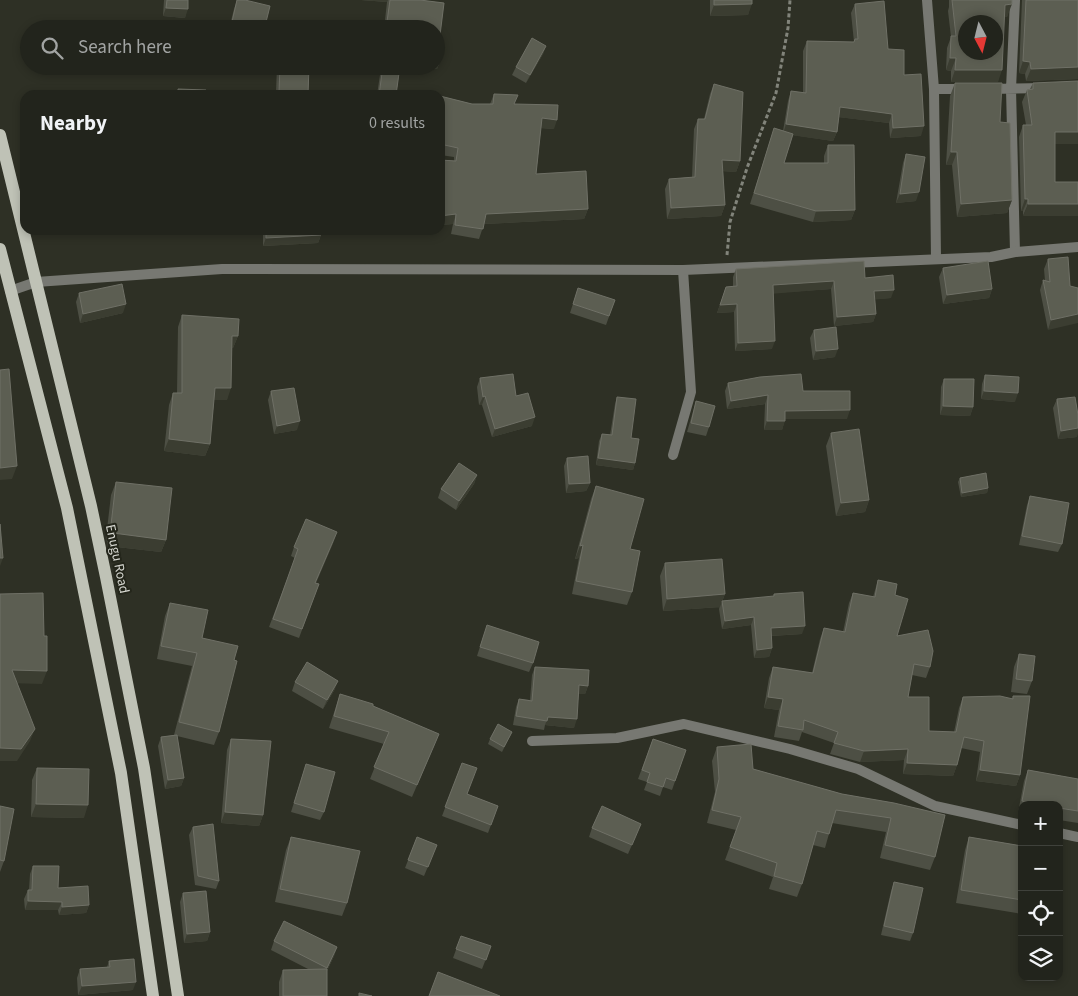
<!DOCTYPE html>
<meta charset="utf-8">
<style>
body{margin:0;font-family:"Source Sans 3",sans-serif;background:#2a2c25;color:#f1f3f6}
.controls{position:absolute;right:15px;bottom:15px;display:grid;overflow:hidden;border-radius:10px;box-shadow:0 2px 8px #0003}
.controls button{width:45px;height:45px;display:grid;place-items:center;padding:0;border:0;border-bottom:1px solid #3f413b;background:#22241c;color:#f1f3f6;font:25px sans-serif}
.compass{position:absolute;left:958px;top:15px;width:45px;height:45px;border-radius:50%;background:#22241c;box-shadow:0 2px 8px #0003;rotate:173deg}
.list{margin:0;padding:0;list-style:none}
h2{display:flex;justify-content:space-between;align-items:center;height:65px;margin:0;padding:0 20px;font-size:21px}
h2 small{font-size:16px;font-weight:400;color:#a2a4a3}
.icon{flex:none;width:28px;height:28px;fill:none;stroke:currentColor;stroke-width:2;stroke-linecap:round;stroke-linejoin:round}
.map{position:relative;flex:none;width:1078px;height:996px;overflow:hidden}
.search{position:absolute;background:#22241c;box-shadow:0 2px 8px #0003;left:20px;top:20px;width:425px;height:55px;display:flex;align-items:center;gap:12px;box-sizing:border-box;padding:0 18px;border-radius:28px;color:#a2a4a3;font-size:19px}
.panel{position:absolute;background:#22241c;box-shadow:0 2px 8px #0003;left:20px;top:90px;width:425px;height:145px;border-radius:15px}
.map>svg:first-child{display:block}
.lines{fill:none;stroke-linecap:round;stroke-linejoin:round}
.path{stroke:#82847b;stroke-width:3;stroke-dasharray:4 2.5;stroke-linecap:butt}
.minor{stroke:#777872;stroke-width:10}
.tertiary{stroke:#777872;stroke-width:10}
.primary{stroke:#bfc2b6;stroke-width:12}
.wall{fill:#4d4f44}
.shaded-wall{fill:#3b3d31}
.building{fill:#5c5e52;stroke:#6f7066;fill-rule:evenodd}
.labels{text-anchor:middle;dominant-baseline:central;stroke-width:4;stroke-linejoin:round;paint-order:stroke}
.street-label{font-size:14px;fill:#d5d6cf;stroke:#24261b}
</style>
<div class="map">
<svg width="1078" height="996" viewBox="0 0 1078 996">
<rect width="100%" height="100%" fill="#2e3025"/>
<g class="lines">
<path class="path" d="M727 255 730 222 747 168 776 93 788 28 790 0"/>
<path class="minor" d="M927 0 934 89 936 259
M934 89H966
M988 89 1043 88
M1015 252 1011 89 1015 0
M673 455 691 392 683 270
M532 741 617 738 684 724 790 749 858 769 935 806 1022 825
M1059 833 1078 837"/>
<path class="tertiary" d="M10 291 36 282 222 269 683 270 991 257 1015 252 1078 247"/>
<path class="primary" d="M0 135 91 506 106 577 144 768 178 996
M0 249 67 508 121 773 153 996"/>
</g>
<path class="wall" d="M164 0H188L185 18 163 16Z
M237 0 266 22 311 29H229L234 9Z
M361 0H420L444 3 439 43H442L441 59 437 69 400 68 396 95H377L381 68 370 67V66H436V29H384L387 2Z
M710 0H752L748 15 710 16Z
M949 0H1012L1007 17H1004L998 82H951V71L946 70 947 48 951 37 948 11 949 7Z
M1022 0H1078V79L1026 81 1025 74 1019 73Z
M855 4 888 49 904 75 921 136 890 138 889 123 839 117 837 132 833 141 793 135 784 163H824V156L828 145 855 210 851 220 813 222 750 204 774 128 783 131 788 101 791 91 803 93V51L807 41 854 42 851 13Z
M546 46 543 54 526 83 512 75 516 67Z
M277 66H309L308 95H272L274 91 276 92Z
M955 83 1000 122 1012 200 1007 213 957 217 952 165H946L950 96Z
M1033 83 1078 144H1055L1023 216V211H1021L1019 137 1023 125H1026L1022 102 1027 90 1030 89Z
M714 84 740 161 736 172 723 171 725 205 721 216 667 219 665 189 669 179 692 177 694 129 698 119H704L710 94Z
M494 94 515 104 554 129 541 128 536 174 588 209 584 219 484 224 479 239 451 234 453 224 440 225V160L454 161V157L440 155V96L472 104H490Z
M906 154 916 201 896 203 903 163Z
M263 230H266L321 235 318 243 263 246Z
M1048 259 1070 286 1048 330 1040 290 1043 280 1045 281 1044 269Z
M943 268 992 289 989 298 943 304 939 277Z
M736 269 865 278 891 298 875 299 876 314 873 322 834 326 831 289 773 293 772 349 735 351 734 312 717 313 726 287 733 286V277Z
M578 288 615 300 606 325 570 313Z
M79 293 123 313 80 323 76 302Z
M182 315 238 336 233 348H232L227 400H214L210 444 205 456 164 451 169 405 173 393H177L178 327Z
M814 330 835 357 813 360 810 338Z
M985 375 1015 402 981 399 982 384Z
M480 378 516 396 532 426 492 437 482 405H479L477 387Z
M944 379 973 407 970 416 940 415 941 387Z
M728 383 803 391 847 419H785L782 430H764L765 404 727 409 725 391Z
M271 391 297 430 274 434 268 400Z
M617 397 631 438 635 463 633 470 596 465 599 441 602 434 610 435 615 404Z
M1057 399 1077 437 1058 439 1053 408Z
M696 401 709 427 706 436 687 432Z
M831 433 869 500 865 512 836 516 826 446Z
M567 458 590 483 586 491 566 493 564 466Z
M477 475 474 484 456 510 438 498 441 489Z
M960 478 988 488 987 493 961 497 958 482Z
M116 482 166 540 161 552 108 546 106 538 111 495Z
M596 486 630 549 632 592 627 605 572 594 579 558 575 559 591 499Z
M1030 496 1062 544 1058 552 1019 545 1027 505Z
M334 541 316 583 319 584 299 638 269 627 295 558 291 556 294 547Z
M665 563 725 594 720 607 663 611 660 576Z
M878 580 895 595 897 636 930 667 926 678 912 675 908 697 929 731 954 732 959 708 963 697 1012 699 1013 696 1020 775 1016 786 976 781 980 752 961 748 957 765 953 776 903 774 904 760 860 762 830 754 834 743 802 732 799 741 774 737 779 710 764 708 769 678 773 667 812 673 820 639 824 628 843 632 849 603 853 593 873 597Z
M774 594 802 634 771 636 772 648 769 657 754 658 751 625 722 629 719 609 722 601 773 597Z
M170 603 202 638 234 660 219 732 214 745 177 736 184 778 181 786 165 789 158 746 161 737 174 735 192 666 157 659 165 616Z
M484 634 533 663 529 672 477 656Z
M1019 654 1032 681 1027 694 1011 692 1014 667Z
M535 667 588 686 585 694H579L574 728 545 725 544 730 513 725 516 707 519 699 530 700 532 675Z
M295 682 335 689 323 709 292 691Z
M340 694 373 706 439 734 434 746 412 797 370 779 384 744 329 728Z
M512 732 502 752 488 744 490 739Z
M231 739 263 815 259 826 221 823 227 750Z
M653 739 686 750 672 790 663 787 660 796 644 790 647 782 638 779Z
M717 747 753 769 842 794 894 803 935 857 930 870 880 858 886 832 832 823 825 848 813 845 802 884 797 897 769 889 773 877 725 860 736 830 707 823 715 792 712 761Z
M462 763 467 794 498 806 488 833 442 816Z
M306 764 324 812 320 820 291 812Z
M37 768 84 818 31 817 32 780Z
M1028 770 1078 779V823L1059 820V805H1022V814L1018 813 1024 781Z
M0 806 4 861 0 872Z
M641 824 628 854 589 837 592 828Z
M193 827 219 881 216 889 195 885 189 835Z
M291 837 347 903 342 916 275 902 286 850Z
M417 837 437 845 424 876 405 868Z
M969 837 1022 846V914L956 903 965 850Z
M33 866 58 888 89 905 86 913 59 915 58 910H25L24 899 28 890H29L30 874Z
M894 882 913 933 910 941 881 935 891 891Z
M183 893 210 932 207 941 184 943 180 902Z
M461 936 491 946 482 969 453 958Z
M274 941 337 947 334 956 327 971V996H279V982L283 970H310L271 950Z
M109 961 133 990 78 995 77 978 80 969 107 967Z"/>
<path class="shaded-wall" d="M361 0H388L387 2Z
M752 4 748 15 710 16 714 5Z
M1012 4 1007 17H1001L1005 5Z
M166 8 188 9 185 18 163 16Z
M546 46 543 54 526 83 530 75Z
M950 58H956L951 71 946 70Z
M436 59H441L437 69 398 68V66H436Z
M1023 61 1030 62 1025 74 1019 73Z
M370 66H381V68L370 67Z
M1078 67V79L1026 81 1031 69Z
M955 70H1002L998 82H951Z
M840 107 892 114 889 123 837 117Z
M542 118 557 120 554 129 538 128Z
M786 124 837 132 833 141 783 134Z
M924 126 921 136 890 138 893 128Z
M1055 132H1078V144H1051Z
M951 152H957L952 165H946Z
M722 160 740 161 736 172 718 171Z
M919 192 916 201 896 203 900 194Z
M1025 199H1028L1023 211H1021Z
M1012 200 1007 213 957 217 961 204Z
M1028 204H1078V216H1023Z
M725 205 721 216 667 219 671 208Z
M588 209 584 219 482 224 486 214Z
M855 210 851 220 813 222 816 211Z
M456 214 453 224 440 225V216Z
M321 235 318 243 263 246 266 238Z
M834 281 831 289 770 294 773 285Z
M992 289 989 298 943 304 947 295Z
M894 290 891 298 871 300 874 291Z
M126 304 123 313 80 323 83 314Z
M737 304 734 312 717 313 720 305Z
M876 314 873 322 834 326 837 317Z
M1078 314V323L1048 330 1051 320Z
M232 336H238L233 348H227Z
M775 341 772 349 735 351 738 343Z
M838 349 835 357 813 360 816 351Z
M215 388H231L227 400H211Z
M984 391 1018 393 1015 402 981 399Z
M768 395 765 404 727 409 731 401Z
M485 396 482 405H479L483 397Z
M943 406 973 407 970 416 940 415Z
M850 410 847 419H782L785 411Z
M535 417 532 426 492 437 495 429Z
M300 421 297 430 274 434 277 426Z
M767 421H785L782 430H764Z
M1078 428V434L1077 437 1058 439 1061 431Z
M169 439 210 444 205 456 164 451Z
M598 458 635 463 633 470 596 465Z
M17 466 12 479 0 480V468Z
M477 475 474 484 456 510 459 501Z
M590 483 586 491 566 493 569 484Z
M988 488 987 493 961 497 962 493Z
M869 500 865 512 836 516 841 503Z
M337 532 334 541 312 591 315 583Z
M113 533 166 540 161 552 108 546Z
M583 545 579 558 575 559 580 546Z
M0 558H3L0 566Z
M725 594 720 607 663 611 667 599Z
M754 617 751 625 722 629 725 621Z
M805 626 802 634 768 636 771 628Z
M772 648 769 657 754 658 757 650Z
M12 670 47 671 42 684 8 683Z
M338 681 335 689 323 709 327 700Z
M579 685 588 686 585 694H576Z
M768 697 783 699 779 710 764 708Z
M548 717 577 719 574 728 545 725Z
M35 729 30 741 17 761H0V748Z
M908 749 904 760 860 762 864 751Z
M907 763 957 765 953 776 903 774Z
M980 770 1020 775 1016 786 976 781Z
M184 778 181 786 165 789 168 780Z
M36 804 88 805 84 818 31 817Z
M225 812 263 815 259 826 221 823Z
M28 901 62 902 58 910H25Z
M89 905 86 913 59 915 62 907Z
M210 932 207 941 184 943 187 934Z
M337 947 334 956 324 977 327 968Z
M136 982 133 990 78 995 82 986Z"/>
<path class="building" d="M167 0H188V9L166 8Z
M237 0H245L270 6 266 22 310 26 311 29H243L231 26Z
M390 0H420L444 3 439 43H442L441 59H436V29H386Z
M714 0H752V4L714 5Z
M952 0H1012V4L1005 5 1002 70H955L956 58H950L951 36H956ZM966 22H996V52H966Z
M1026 0H1078V67L1031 69 1030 62 1023 61Z
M884 1 888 49 904 50V75L921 74 924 126 893 128 892 114 840 107 837 132 786 124 791 91 806 93 807 41 854 42 855 39H858L855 4Z
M532 38 546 46 530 75 516 67Z
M280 66H309L308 95H273L274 91 279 92Z
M383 66H400L396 95H379Z
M1078 81V132H1055V182H1078V204H1028V199H1025L1023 125H1032L1027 90 1033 89V83Z
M955 83H1002L1000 122 1010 123 1012 200 961 204 957 152H951Z
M714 84 743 92 740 161 722 160 725 205 671 208 669 179 695 177 698 119H705Z
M178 89 206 90V95H178Z
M494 94 518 95 514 104 558 105 557 120 542 118 536 174 586 171 588 209 486 214 483 229 455 225 456 214 440 216V160L456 161 458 148 440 144V96L472 104H493Z
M774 128 793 134 784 163H828V145H854L855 210 816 211 754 193Z
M906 154 925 157 919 192 900 194Z
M266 230H321V235L266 238Z
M1068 257 1070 286 1078 288V314L1051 320 1043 280 1050 282 1048 259Z
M864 261 865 278 893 275 894 290 874 291 876 314 837 317 834 281 773 285 775 341 738 343 737 304 720 305 726 287 737 286 736 269Z
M988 261 992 289 947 295 943 268Z
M122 284 126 304 83 314 79 293Z
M578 288 615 300 609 316 573 304Z
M182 315 239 319 238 336H232L231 388H215L210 444 169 439 173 393H182Z
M836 327 838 349 816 351 814 330Z
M9 369 17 466 0 468V370Z
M513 374 516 396 528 393 535 417 495 429 485 396 483 397 480 378Z
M801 374 803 391H850V410L785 411V421H767L768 395 731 401 728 383 760 377Z
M985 375 1019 377 1018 393 984 391Z
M944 379H974L973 407 943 406Z
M294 388 300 421 277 426 271 391Z
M617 397 636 399 631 438 639 439 635 463 598 458 602 434 612 435Z
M1075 397 1078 415V428L1061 431 1057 399Z
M696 401 715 406 709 427 691 423Z
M859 429 869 500 841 503 831 433Z
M588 456 590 483 569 484 567 458Z
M459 463 477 475 459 501 441 489Z
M986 473 988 488 962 493 960 478Z
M116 482 172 488 166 540 113 533 111 525Z
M596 486 644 499 630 549 640 551 632 592 576 581 583 545 580 546Z
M1030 496 1069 503 1062 544 1022 536Z
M306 519 337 532 315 583 319 584 302 629 273 619 298 549 294 547Z
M0 524 3 558H0Z
M722 559 725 594 667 599 665 563Z
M878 580 897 584 895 595 908 599 897 636 928 630 933 651 930 667 914 664 908 697H929V731L956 732 963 697 1000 696 1013 699V696H1030L1020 775 980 770 984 741 964 737 957 765 907 763 908 749 864 751 834 743 838 732 804 720 803 730 778 726 783 699 768 697 773 667 813 673 824 628 845 632 853 593 875 597Z
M803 592 805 626 771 628 772 648 757 650 754 617 725 621 722 601 774 596V594Z
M43 593 44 636H47V671L12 670 35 729 21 749 0 748V594Z
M170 603 208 610 202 638 238 646 234 660 237 661 219 732 179 722 197 653 161 646Z
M487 625 539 642 533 663 480 647Z
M1019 654 1035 656 1032 681 1016 679Z
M307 662 338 681 327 700 295 682Z
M535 667 589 670 588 686 579 685 577 719 548 717 547 721 516 716 519 699 532 701Z
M340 694 373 704V706L439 734 417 785 374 767 389 732 334 716Z
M498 724 512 732 504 747 490 739Z
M177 735 184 778 168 780 161 737Z
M231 739 271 741 263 815 225 812Z
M653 739 686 750 675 781 666 778 663 787 647 782 650 773 642 770Z
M751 744 753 769 842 794 894 803 945 815 935 857 885 845 891 818 836 810 829 834 817 831 802 884 774 876 777 863 730 847 741 817 712 810 719 779 717 747Z
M462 763 477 768 467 794 498 806 491 825 445 807Z
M306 764 335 772 324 812 294 803Z
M37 768 89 769 88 805 36 804Z
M1028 770 1078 779V811L1059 808V805H1042L1022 801Z
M0 806 14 809 4 861 0 860Z
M602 806 641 824 632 845 592 828Z
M213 824 219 881 198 876 193 827Z
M291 837 360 851 347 903 280 889Z
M417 837 437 845 428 867 408 860Z
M969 837 1022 846V900L961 890Z
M33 866H59L58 888 88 886 89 905 62 907V902L28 901V890H32Z
M894 882 923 888 913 933 884 926Z
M206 891 210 932 187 934 183 893Z
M284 921 337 947 327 968 274 941Z
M461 936 491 946 486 960 456 949Z
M134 959 136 982 82 986 80 969 110 967 109 961Z
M327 969V996H283V970Z
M438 972 500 996H429Z
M359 993 372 996H359Z"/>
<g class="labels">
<g class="street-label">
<text transform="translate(117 559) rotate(78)">Enugu Road</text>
</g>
</g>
</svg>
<div class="controls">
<button>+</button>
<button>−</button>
<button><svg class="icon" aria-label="locate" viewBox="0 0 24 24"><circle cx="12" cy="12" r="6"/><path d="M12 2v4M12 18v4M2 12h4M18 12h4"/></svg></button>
<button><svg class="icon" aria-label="layers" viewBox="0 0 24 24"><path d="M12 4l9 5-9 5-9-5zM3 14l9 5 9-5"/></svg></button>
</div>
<svg class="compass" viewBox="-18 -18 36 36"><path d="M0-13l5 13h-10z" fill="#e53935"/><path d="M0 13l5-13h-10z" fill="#a2a4a3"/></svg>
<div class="search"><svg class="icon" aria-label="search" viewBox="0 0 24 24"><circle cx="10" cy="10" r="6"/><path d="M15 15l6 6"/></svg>Search here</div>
<section class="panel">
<h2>Nearby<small>0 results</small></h2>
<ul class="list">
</ul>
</section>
</div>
